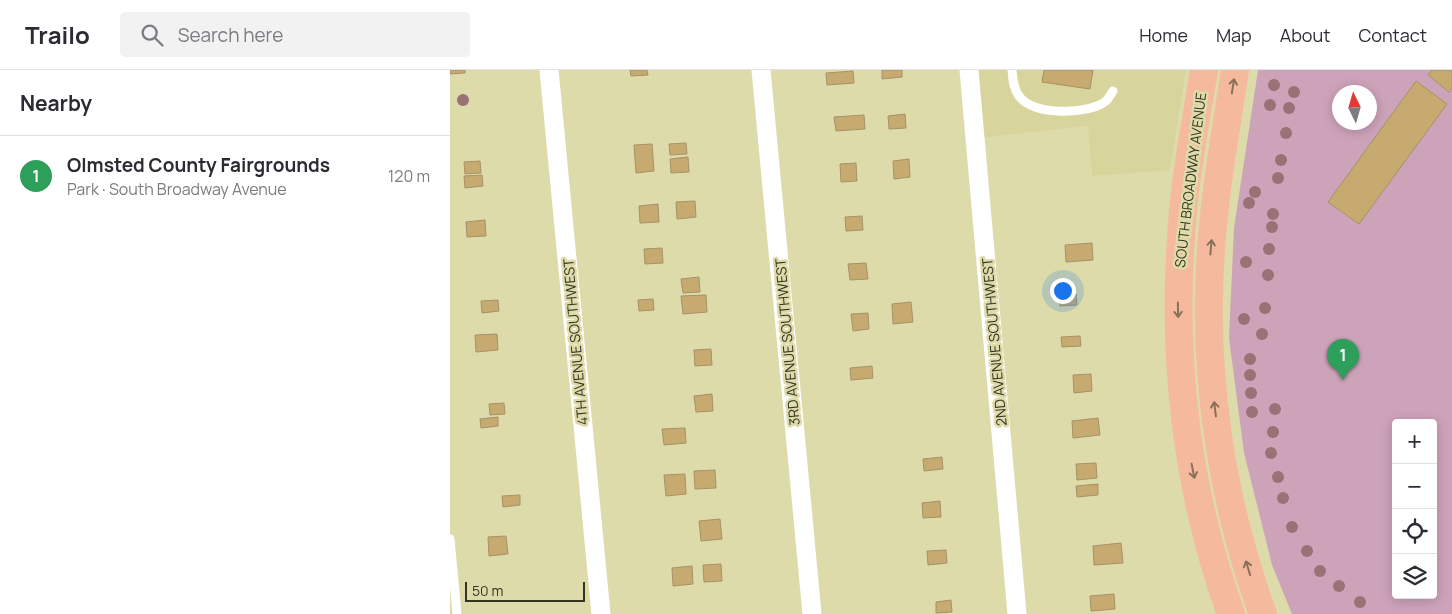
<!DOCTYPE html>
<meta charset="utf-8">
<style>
body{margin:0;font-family:Manrope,sans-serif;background:#f2f2f3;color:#2b2b33}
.controls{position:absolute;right:15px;bottom:15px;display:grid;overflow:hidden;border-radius:5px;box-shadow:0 2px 12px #0003}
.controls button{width:45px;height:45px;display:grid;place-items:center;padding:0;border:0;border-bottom:1px solid #e1e1e2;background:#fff;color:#2b2b33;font:25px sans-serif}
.compass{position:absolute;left:882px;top:15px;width:45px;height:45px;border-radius:50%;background:#fff;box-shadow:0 2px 12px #0003;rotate:355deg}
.scale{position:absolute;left:15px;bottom:12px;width:120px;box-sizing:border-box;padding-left:5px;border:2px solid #353420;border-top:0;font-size:14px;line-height:18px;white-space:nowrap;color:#353420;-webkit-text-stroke:4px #dedbab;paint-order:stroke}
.you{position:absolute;left:612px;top:220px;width:18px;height:18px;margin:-12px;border:4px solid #fff;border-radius:50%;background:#1a73e8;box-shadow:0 0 0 8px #1a73e833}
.badge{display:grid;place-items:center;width:32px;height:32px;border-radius:50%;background:#0f766e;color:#fff;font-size:16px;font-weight:700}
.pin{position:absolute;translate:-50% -41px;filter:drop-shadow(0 1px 2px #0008)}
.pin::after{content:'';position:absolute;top:26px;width:18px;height:15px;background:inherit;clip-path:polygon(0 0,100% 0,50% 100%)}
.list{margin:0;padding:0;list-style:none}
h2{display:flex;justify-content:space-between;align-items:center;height:65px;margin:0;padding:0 20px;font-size:21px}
h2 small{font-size:16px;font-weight:400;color:#7c7c81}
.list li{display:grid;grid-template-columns:32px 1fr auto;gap:15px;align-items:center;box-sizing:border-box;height:80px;padding:0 20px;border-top:1px solid #e1e1e2}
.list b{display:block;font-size:19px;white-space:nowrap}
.list p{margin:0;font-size:16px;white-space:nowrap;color:#7c7c81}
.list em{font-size:16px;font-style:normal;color:#7c7c81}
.icon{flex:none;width:28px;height:28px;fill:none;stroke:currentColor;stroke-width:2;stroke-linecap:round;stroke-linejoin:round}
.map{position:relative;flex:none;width:1002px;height:544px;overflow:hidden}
header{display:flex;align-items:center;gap:30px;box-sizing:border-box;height:70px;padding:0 25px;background:#fff;border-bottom:1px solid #e1e1e2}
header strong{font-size:24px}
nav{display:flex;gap:28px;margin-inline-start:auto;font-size:18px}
.search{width:350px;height:45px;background:#f2f2f3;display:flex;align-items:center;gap:12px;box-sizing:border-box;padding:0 18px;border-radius:5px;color:#7c7c81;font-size:19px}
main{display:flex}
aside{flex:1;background:#fff}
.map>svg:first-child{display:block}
.built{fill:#d7d49c}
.green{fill:#cda3b9;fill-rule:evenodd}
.building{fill:#c6aa6f;stroke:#a69267}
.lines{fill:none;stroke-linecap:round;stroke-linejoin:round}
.lane{stroke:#fff;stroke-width:9}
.street{stroke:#fff;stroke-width:19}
.primary{stroke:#f5ba9e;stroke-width:28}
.tree{fill:#9a7175}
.oneway{stroke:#8b7059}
.labels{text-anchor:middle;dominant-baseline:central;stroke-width:5;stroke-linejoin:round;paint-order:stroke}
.street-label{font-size:14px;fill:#353420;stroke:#dedbab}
</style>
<header>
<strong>Trailo</strong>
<div class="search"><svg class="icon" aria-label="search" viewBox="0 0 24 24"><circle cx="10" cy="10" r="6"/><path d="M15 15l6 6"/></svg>Search here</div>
<nav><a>Home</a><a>Map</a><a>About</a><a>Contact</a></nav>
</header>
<main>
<aside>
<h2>Nearby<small></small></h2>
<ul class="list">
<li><span class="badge" style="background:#2e9e5b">1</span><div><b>Olmsted County Fairgrounds</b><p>Park · South Broadway Avenue</p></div><em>120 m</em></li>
</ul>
</aside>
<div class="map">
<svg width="1002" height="544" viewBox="0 0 1002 544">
<rect width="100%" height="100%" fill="#dedbab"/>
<path class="built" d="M519 0H736L720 100 642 106 638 56 526 68Z"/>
<path class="green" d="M808 0H1002V544H842L822 495 794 383 779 268 784 158ZM889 22H919V52H889ZM946 353H983V525H946Z"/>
<path class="building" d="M0 0H15V3L0 4Z
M180 0H197L198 5 181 6Z
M432 0H452V7L432 9Z
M594 0H643L640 19 592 12Z
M982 0H1002V19L999 22 978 5Z
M403 1 404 13 377 15 376 3Z
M966 11 997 34 909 154 878 132Z
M455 44 456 58 439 59 438 46Z
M414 45 415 59 386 61 384 47Z
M236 73 237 84 220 85 219 74Z
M202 74 204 101 186 103 184 75Z
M238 87 239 102 221 103 220 89Z
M459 89 460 107 444 109 443 91Z
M30 91 31 103 15 104 14 92Z
M406 93 407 111 391 112 390 94Z
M32 105 33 116 15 118 14 106Z
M245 131 246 147 227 149 226 132Z
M208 134 209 152 190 153 189 136Z
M412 146 413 160 396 161 395 147Z
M35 150 36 166 17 167 16 152Z
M642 173 643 190 616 192 615 175Z
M212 178 213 193 195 194 194 179Z
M416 193 418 209 400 210 398 194Z
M249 207 250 222 233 223 231 209Z
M626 224 627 235 610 236 609 226Z
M256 225 257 242 233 244 231 226Z
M203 229 204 240 189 241 188 230Z
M48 230 49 241 32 243 31 231Z
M461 232 463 252 443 254 442 234Z
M418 243 419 259 403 261 401 244Z
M47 264 48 280 26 282 25 265Z
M630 266 631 276 612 277 611 267Z
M261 279 262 295 245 296 244 280Z
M422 296 423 308 401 310 400 298Z
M641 304 642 321 624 323 623 305Z
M262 324 263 341 246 342 244 326Z
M54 333 55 344 40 345 39 334Z
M48 347V356L31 358 30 349Z
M648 348 650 365 623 368 622 351Z
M235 358 236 373 214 375 212 359Z
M492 387 493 399 474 401 473 389Z
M646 393 647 408 627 410 626 394Z
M265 400 266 418 245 419 244 401Z
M235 404 236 424 216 426 214 405Z
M648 414V425L627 427 626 416Z
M70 425V435L53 437 52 426Z
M490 431 491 447 473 448 472 433Z
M270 449 272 469 251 471 249 451Z
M56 466 58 484 39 486 38 467Z
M671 473 673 493 644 495 643 476Z
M496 480 497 493 478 495 477 481Z
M271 494 272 511 254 512 253 495Z
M242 496 243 514 223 516 222 498Z
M664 524 665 539 641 541 640 526Z
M501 530 502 542 486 543V532Z"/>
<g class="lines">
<path class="lane" d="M562 0C563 9 563 18 569 26 582 46 639 45 656 31 659 28 661 24 663 21
M0 469 7 544"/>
<path class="street" d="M99 0 151 544
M311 0 362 544
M519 0 567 544"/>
<path class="primary" d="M754 0C745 56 734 112 731 168 722 295 738 425 781 544
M785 0C776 60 765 119 761 180 752 301 771 430 813 544"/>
</g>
<g class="tree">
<circle cx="824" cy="15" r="6"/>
<circle cx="844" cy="22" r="6"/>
<circle cx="13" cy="30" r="6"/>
<circle cx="820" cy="35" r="6"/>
<circle cx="839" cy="38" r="6"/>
<circle cx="836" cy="63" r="6"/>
<circle cx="831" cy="90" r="6"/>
<circle cx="828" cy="108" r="6"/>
<circle cx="805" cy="122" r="6"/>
<circle cx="799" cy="133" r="6"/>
<circle cx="823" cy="144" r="6"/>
<circle cx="822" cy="157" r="6"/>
<circle cx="819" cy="179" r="6"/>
<circle cx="796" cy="192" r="6"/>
<circle cx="818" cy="205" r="6"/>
<circle cx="815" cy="238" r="6"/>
<circle cx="794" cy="249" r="6"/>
<circle cx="812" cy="264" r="6"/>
<circle cx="800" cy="289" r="6"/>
<circle cx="800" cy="305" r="6"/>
<circle cx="801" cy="323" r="6"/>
<circle cx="825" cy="339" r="6"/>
<circle cx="802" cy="342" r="6"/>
<circle cx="823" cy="362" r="6"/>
<circle cx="821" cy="383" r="6"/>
<circle cx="828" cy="407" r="6"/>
<circle cx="833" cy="428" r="6"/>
<circle cx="842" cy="457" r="6"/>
<circle cx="857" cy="481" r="6"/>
<circle cx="870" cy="501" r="6"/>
<circle cx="889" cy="516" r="6"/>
<circle cx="910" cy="532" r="6"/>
</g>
<defs><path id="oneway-shaft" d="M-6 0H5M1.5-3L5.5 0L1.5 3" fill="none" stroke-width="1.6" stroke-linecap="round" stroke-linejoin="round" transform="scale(1.25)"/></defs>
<g class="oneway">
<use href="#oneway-shaft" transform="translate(783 16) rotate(-81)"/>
<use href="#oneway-shaft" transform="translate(761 177) rotate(-85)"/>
<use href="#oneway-shaft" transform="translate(728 240) rotate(89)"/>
<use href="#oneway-shaft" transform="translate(765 339) rotate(-97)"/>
<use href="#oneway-shaft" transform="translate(743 401) rotate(79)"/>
<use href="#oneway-shaft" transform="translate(798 498) rotate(-107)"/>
</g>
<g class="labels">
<g class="street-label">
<text transform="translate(740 110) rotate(-83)">SOUTH BROADWAY AVENUE</text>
<text transform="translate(125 272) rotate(-95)">4TH AVENUE SOUTHWEST</text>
<text transform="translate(337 272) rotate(-95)">3RD AVENUE SOUTHWEST</text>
<text transform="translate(544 272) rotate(-95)">2ND AVENUE SOUTHWEST</text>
</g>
</g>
</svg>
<div class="controls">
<button>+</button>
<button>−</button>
<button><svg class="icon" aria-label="locate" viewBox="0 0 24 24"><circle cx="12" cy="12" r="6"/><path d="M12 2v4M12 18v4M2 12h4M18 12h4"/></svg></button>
<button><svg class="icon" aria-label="layers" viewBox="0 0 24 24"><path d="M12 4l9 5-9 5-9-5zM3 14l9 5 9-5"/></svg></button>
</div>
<svg class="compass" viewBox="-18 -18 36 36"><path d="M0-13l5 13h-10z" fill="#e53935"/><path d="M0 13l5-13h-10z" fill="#7c7c81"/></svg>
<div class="scale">50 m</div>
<div class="you"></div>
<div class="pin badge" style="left:893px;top:310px;background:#2e9e5b">1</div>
</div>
</main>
